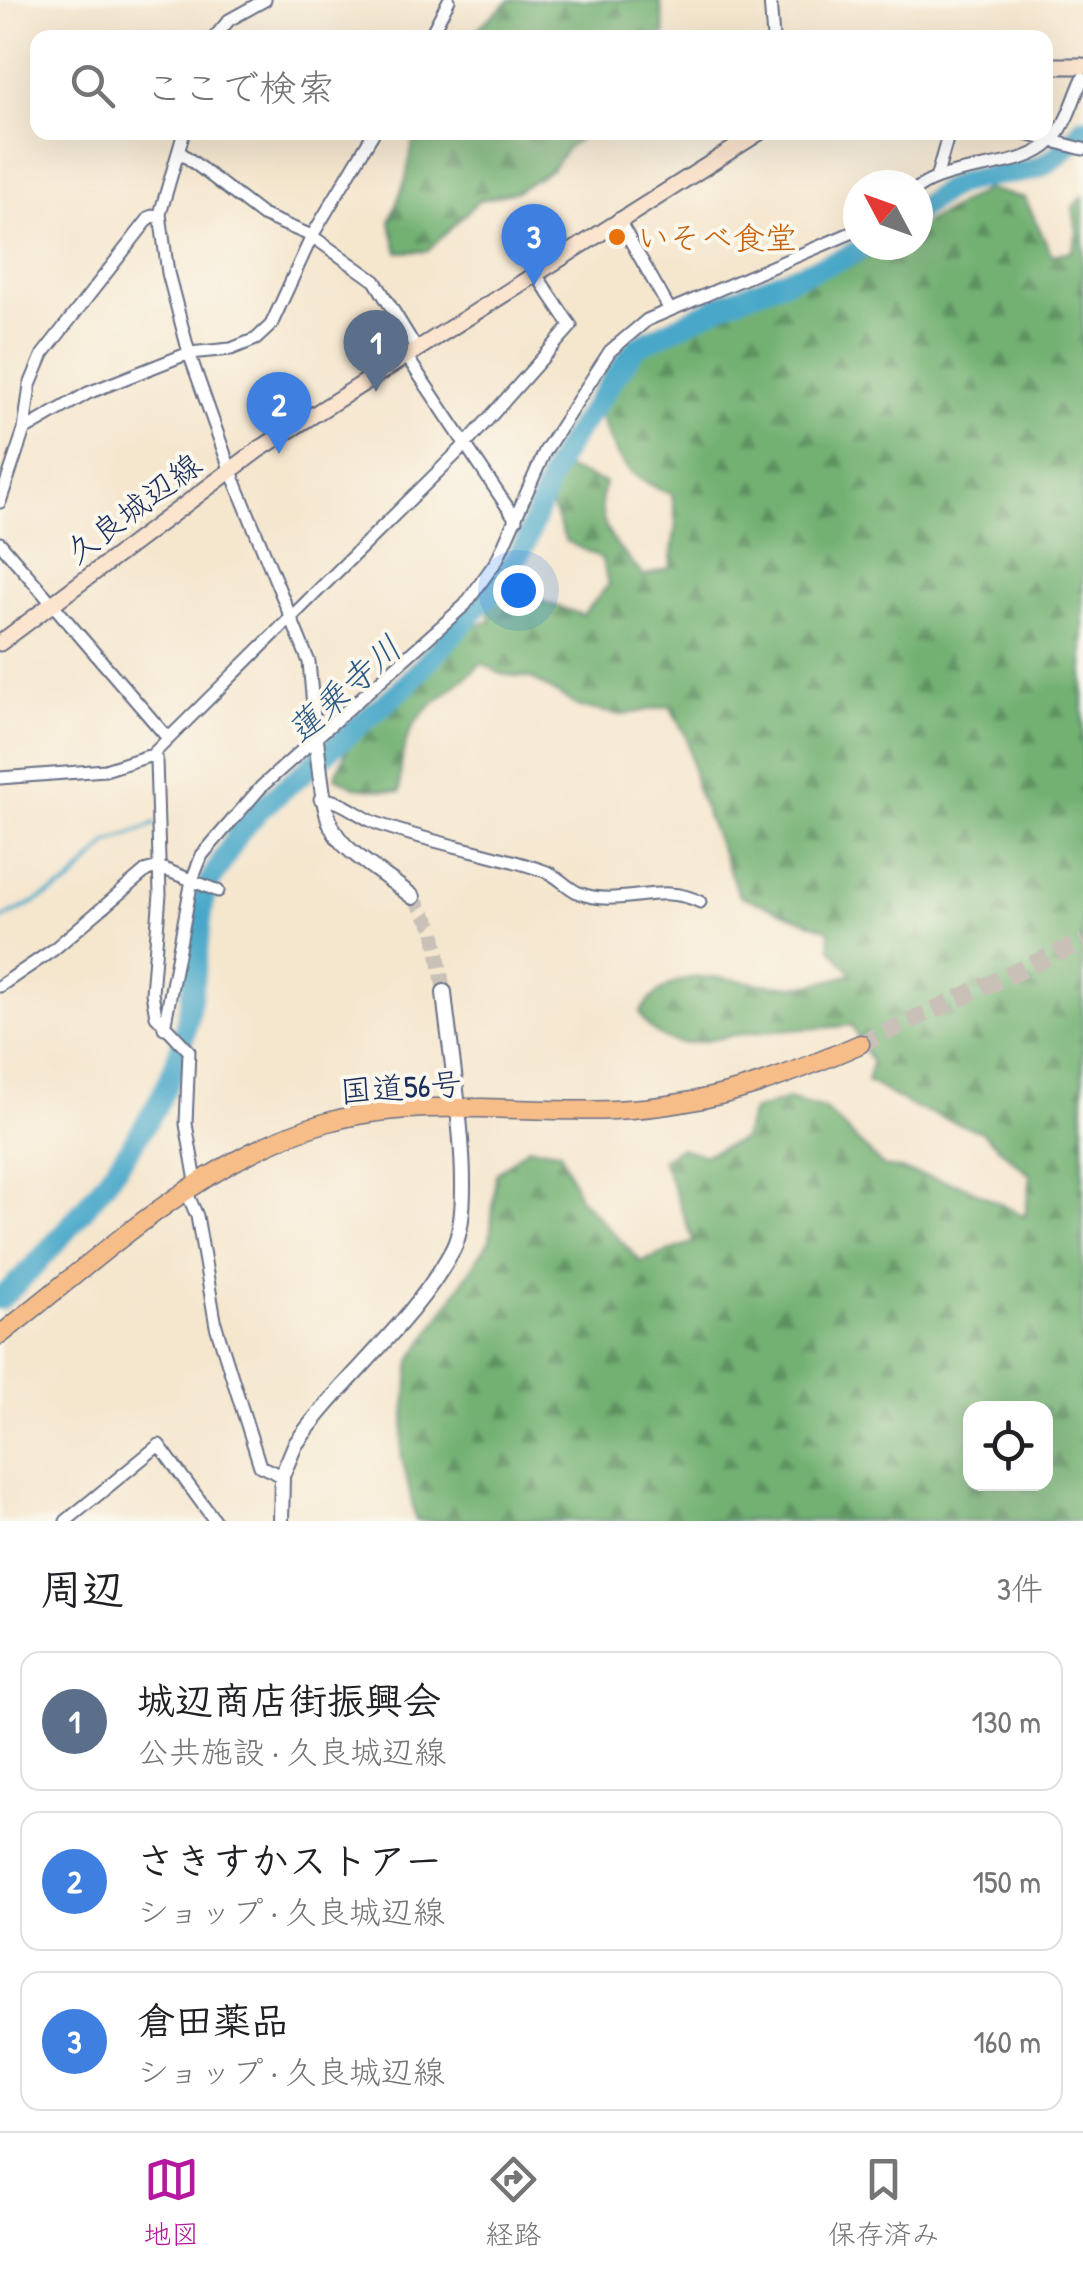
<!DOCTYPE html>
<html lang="ja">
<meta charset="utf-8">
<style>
body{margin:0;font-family:"Patrick Hand","Klee One",sans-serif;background:#f6f6f6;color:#202124}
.controls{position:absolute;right:30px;bottom:30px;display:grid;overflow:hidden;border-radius:20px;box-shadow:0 10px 40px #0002}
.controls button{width:90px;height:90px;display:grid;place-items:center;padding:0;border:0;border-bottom:2px solid #e0e0e0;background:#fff;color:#202124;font:50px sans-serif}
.compass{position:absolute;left:843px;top:170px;width:90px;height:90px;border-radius:50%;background:#fff;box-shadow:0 10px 40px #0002;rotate:311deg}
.you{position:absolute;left:518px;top:590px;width:35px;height:35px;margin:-25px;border:8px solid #fff;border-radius:50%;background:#1a73e8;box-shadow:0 0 0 15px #1a73e833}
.badge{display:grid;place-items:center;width:65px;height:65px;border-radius:50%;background:#b5179e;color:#fff;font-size:32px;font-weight:700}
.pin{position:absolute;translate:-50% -82px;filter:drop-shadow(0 2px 5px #0008)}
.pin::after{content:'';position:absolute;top:52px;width:35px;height:30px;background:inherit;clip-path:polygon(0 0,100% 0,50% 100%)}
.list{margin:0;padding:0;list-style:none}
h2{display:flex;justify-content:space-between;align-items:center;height:130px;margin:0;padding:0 40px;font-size:42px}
h2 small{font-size:32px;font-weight:400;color:#757577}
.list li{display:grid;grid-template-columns:65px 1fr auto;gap:30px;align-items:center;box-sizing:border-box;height:140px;margin:0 20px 20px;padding:0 20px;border:2px solid #e0e0e0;border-radius:20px}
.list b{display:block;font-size:38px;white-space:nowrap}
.list p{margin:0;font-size:32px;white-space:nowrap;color:#757577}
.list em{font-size:32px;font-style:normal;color:#757577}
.icon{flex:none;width:55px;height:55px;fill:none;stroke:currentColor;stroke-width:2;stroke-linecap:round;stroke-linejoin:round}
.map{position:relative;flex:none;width:1083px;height:1521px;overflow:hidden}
.search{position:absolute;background:#fff;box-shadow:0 10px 40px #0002;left:30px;right:30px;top:30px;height:110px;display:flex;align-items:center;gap:25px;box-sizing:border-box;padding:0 35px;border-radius:20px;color:#757577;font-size:38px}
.sheet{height:610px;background:#fff}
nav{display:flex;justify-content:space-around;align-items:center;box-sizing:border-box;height:140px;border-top:2px solid #e0e0e0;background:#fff;font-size:28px;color:#757577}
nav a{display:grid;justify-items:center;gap:5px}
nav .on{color:#b5179e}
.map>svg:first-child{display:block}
.forest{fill:url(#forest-firs);stroke:#467068;stroke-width:2.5;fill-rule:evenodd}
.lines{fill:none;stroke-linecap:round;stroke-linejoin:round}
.stream{stroke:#4aa8c9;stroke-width:4}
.river{stroke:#4aa8c9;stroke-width:22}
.tertiary-tunnel{stroke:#c9c1b8;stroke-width:14;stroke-dasharray:14 7;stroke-linecap:butt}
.trunk-tunnel{stroke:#c9c1b8;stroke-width:18;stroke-dasharray:18 9;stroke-linecap:butt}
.minor-casing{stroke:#676f85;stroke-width:15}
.tertiary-casing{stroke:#676f85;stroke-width:18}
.secondary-casing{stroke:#676f85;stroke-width:19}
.trunk-casing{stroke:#676f85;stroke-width:21}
.minor{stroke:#fff;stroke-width:11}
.tertiary{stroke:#fff;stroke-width:14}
.secondary{stroke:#fce5cf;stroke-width:15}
.trunk{stroke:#f7bd88;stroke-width:18}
.food-dot{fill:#e8710a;stroke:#fbf7ec;stroke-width:4}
.labels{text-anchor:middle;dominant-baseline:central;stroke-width:8;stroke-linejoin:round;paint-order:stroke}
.food-label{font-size:32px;fill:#c56008;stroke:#fbf7ec;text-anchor:start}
.street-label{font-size:32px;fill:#1b2f5e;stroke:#fbf7ec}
.water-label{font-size:35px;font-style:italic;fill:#2b5983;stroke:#fbf7ec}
</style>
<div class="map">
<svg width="1083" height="1521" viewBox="0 0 1083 1521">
<defs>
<pattern id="forest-firs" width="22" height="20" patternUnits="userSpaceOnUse" patternTransform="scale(2.5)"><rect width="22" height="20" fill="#72b172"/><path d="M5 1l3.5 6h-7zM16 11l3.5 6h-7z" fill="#5d9061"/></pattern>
</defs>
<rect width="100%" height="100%" fill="#fbf7ec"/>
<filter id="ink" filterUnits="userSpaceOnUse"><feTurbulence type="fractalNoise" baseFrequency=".01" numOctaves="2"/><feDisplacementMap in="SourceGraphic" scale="20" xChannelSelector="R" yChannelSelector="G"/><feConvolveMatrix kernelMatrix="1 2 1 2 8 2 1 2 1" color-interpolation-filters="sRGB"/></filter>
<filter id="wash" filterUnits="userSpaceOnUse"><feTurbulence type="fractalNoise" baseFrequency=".0048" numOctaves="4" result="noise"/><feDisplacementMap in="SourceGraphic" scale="40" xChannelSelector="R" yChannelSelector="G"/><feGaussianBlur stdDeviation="2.25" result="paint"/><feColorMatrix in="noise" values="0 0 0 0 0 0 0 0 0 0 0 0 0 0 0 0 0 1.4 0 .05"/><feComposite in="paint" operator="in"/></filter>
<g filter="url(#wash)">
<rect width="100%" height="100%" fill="#f5e6ce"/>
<path class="forest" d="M510 0H660L665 35 468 37Z
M415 132H588V133L567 148 553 168 517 191 478 201 428 251 398 252 390 221 406 179Z
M986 189 1025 198 1052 255 1072 251 1077 233 1073 207 1083 196V1521H416L401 1452 411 1361 490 1240 496 1174 528 1147 560 1151 579 1197 641 1262 694 1242 662 1159 680 1148 704 1155 742 1140 752 1111 788 1099 825 1109 883 1166 962 1185 1025 1216 1031 1176 982 1132 913 1107 867 1081 872 1063 851 1025C812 1030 773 1029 735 1035 718 1037 698 1045 681 1043 662 1041 647 1029 640 1012 686 950 739 990 799 986 816 985 836 979 852 974L831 948 829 930 739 895 696 788 687 738 670 706 622 715 580 707 531 678 501 674 482 663C429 713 399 711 400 792L355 787 335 777 353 736 385 702 470 625 491 622 488 608 512 573 530 575 543 602 583 615 609 584 601 558 566 541 549 500 564 468 605 483C591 523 618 548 644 576L670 568 676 524 672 494C622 475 617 460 598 411L644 348 699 317 751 295 851 266 890 245H918V227ZM970 1408H1046V1484H970Z"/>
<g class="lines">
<path class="stream" d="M0 920 69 884 108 843 155 824"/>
<path class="river" d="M918 210C930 202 944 189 958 184 1021 162 1033 191 1083 128
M0 1299C55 1251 152 1133 175 1065 194 1011 197 946 205 890L239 833 261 808 404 687 500 583 525 544 555 466 573 436 636 347 730 301 847 257 867 245"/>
</g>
</g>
<g filter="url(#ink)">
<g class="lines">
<path class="tertiary-tunnel" d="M413 897 434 928 444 992"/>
<path class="trunk-tunnel" d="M860 1044 1083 941"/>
<defs>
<path id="minor" d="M770 0 773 38
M214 38 229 20 265 0
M429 38 449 0
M184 132 160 214 168 273 189 353 230 469 309 662 316 739
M1018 132 1083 149
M180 152 262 215 312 236 375 281 416 348
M937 175 949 132
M918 188C957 161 1031 172 1056 136 1069 119 1074 97 1083 78
M618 219 670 310
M405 354 516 520
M24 430 88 393 189 353 231 349 256 339 271 325 312 236 374 132
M0 502 24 430 30 385 43 354 150 217 160 214
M0 543 166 736
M152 755 156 759 160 894 152 993 156 1016 189 1051 186 1124 197 1187
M0 778 105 770 152 755 466 444 571 326 535 273
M320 799C340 798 358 816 376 823 432 844 492 852 547 872 559 877 567 888 579 893 619 909 661 881 700 902
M0 986 53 950 147 870 159 867 218 891
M164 1028 192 880 202 855 262 786 465 605 497 560 545 451 610 351 647 320 858 230
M187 1193 197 1216 216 1326 260 1466 282 1476
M66 1521 159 1445 215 1521"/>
<path id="tertiary" d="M316 739C329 852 326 831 413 897
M281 1521 282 1476 295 1445C342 1378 414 1323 453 1249 478 1201 449 1051 444 992"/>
<path id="secondary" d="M1046 66H1083
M0 643 258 450 760 132"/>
<path id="trunk" d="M0 1335C99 1258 204 1157 328 1122 418 1096 521 1114 614 1110 708 1106 776 1081 860 1044"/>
</defs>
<use href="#minor" class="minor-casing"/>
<use href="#tertiary" class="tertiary-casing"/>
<use href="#secondary" class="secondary-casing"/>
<use href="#trunk" class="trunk-casing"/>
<use href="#minor" class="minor"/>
<use href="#tertiary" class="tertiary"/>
<use href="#secondary" class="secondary"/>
<use href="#trunk" class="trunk"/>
</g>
</g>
<circle class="food-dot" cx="617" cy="237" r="10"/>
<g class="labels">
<g class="food-label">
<text x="637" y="237">いそべ食堂</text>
</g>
<g class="street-label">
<text transform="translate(133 508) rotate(-37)">久良城辺線</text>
<text transform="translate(401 1087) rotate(-4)">国道56号</text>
</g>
<g class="water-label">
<text transform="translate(344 689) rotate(-42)">蓮乗寺川</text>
</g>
</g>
</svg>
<div class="controls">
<button><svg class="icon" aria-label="locate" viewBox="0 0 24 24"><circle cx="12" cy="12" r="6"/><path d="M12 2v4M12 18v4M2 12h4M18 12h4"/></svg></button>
</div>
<svg class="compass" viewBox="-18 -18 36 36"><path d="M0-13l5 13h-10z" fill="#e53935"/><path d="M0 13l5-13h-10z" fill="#757577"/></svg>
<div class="you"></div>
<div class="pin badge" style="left:376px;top:392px;background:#5c6f8a">1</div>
<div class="pin badge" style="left:279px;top:454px;background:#3f7fe0">2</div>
<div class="pin badge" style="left:534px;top:286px;background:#3f7fe0">3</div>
<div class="search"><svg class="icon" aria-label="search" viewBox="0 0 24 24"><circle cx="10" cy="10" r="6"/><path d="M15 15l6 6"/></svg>ここで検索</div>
</div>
<section class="sheet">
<h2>周辺<small>3件</small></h2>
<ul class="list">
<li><span class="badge" style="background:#5c6f8a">1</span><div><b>城辺商店街振興会</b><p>公共施設 · 久良城辺線</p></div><em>130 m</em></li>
<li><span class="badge" style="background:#3f7fe0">2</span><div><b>さきすかストアー</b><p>ショップ · 久良城辺線</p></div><em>150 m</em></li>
<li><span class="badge" style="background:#3f7fe0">3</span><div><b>倉田薬品</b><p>ショップ · 久良城辺線</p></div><em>160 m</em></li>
</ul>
</section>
<nav>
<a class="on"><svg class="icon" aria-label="map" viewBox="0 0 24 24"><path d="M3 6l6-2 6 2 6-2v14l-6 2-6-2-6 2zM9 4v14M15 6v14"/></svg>地図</a>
<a><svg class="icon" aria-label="directions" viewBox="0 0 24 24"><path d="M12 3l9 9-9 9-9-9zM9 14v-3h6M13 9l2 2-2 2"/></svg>経路</a>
<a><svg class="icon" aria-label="saved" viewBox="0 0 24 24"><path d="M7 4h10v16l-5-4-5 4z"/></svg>保存済み</a>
</nav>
